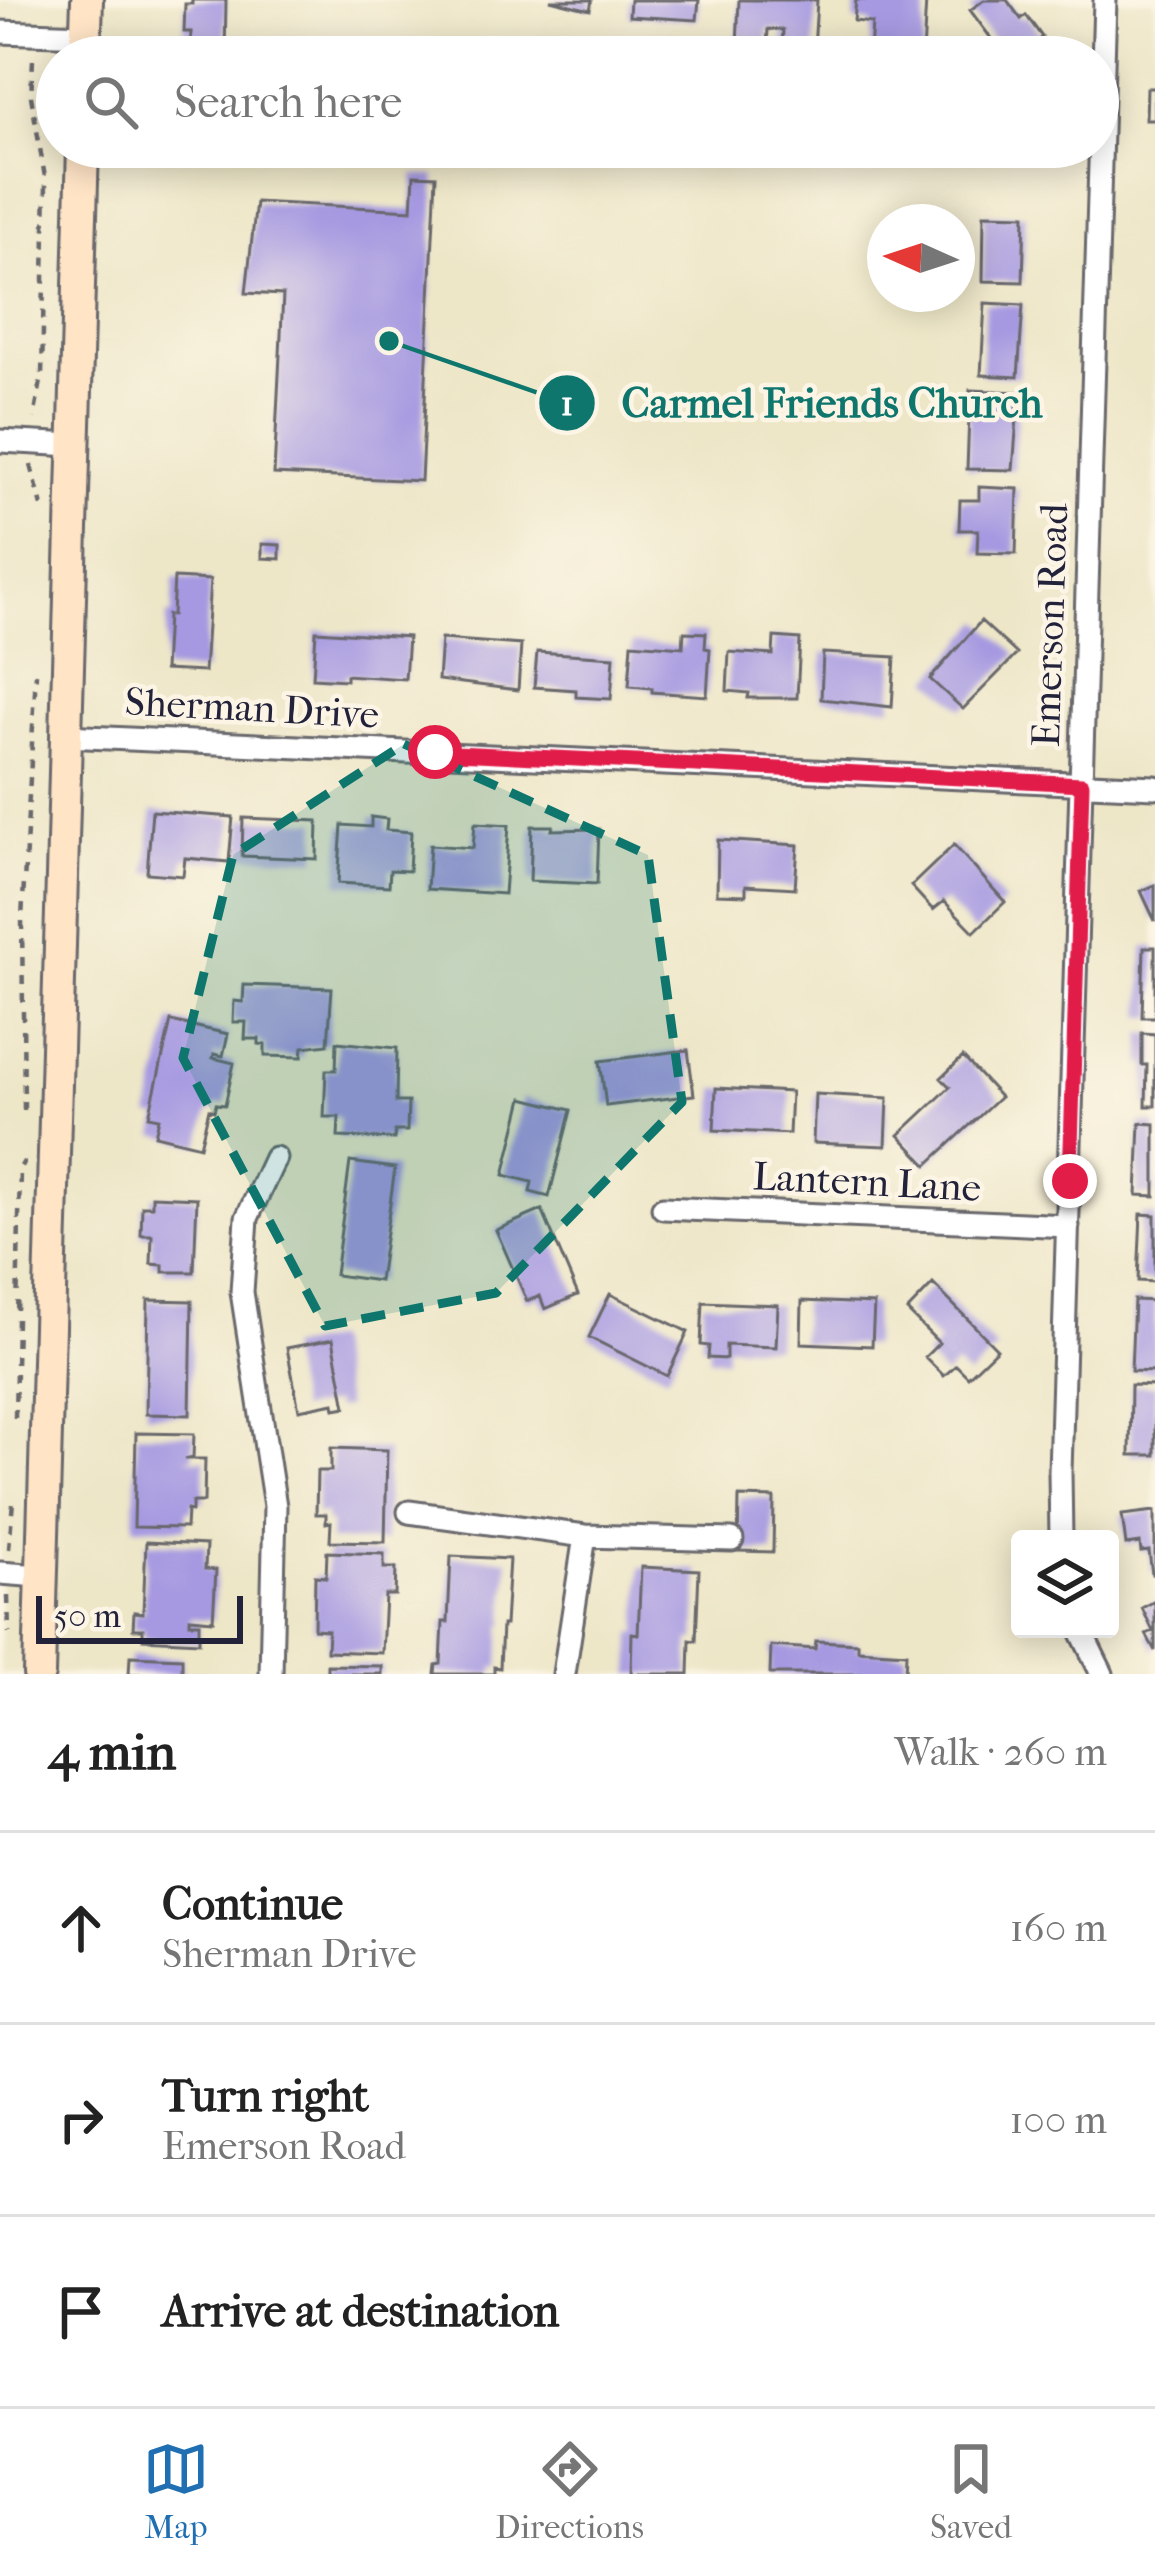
<!DOCTYPE html>
<meta charset="utf-8">
<style>
body{margin:0;font-family:"IM FELL French Canon",serif;background:#f2f2f2;color:#222}
.controls{position:absolute;right:36px;bottom:36px;display:grid;overflow:hidden;border-radius:12px;box-shadow:0 6px 30px #0003}
.controls button{width:108px;height:108px;display:grid;place-items:center;padding:0;border:0;border-bottom:3px solid #e0e0e0;background:#fff;color:#222;font:60px sans-serif}
.compass{position:absolute;left:867px;top:204px;width:108px;height:108px;border-radius:50%;background:#fff;box-shadow:0 6px 30px #0003;rotate:273deg}
.scale{position:absolute;left:36px;bottom:30px;width:207px;box-sizing:border-box;padding-left:12px;border:6px solid #22223b;border-top:0;font-size:33px;line-height:42px;white-space:nowrap;color:#22223b;-webkit-text-stroke:9px #fcf5e5;paint-order:stroke}
.stop{position:absolute;width:36px;height:36px;margin:-27px;border:9px solid #e11d48;border-radius:50%;background:#fff}
.stop.end{background:#e11d48;border-color:#fff;box-shadow:0 3px 12px #0008}
.list{margin:0;padding:0;list-style:none}
h2{display:flex;justify-content:space-between;align-items:center;height:156px;margin:0;padding:0 48px;font-size:51px}
h2 small{font-size:39px;font-weight:400;color:#767676}
.list li{display:grid;grid-template-columns:78px 1fr auto;gap:36px;align-items:center;box-sizing:border-box;height:192px;padding:0 48px;border-top:3px solid #e0e0e0}
.list b{display:block;font-size:45px;white-space:nowrap}
.list p{margin:0;font-size:39px;white-space:nowrap;color:#767676}
.list em{font-size:39px;font-style:normal;color:#767676}
.icon{flex:none;width:66px;height:66px;fill:none;stroke:currentColor;stroke-width:2;stroke-linecap:round;stroke-linejoin:round}
.map{position:relative;flex:none;width:1155px;height:1674px;overflow:hidden}
.search{position:absolute;background:#fff;box-shadow:0 6px 30px #0003;left:36px;right:36px;top:36px;height:132px;display:flex;align-items:center;gap:30px;box-sizing:border-box;padding:0 42px;border-radius:66px;color:#767676;font-size:45px}
.sheet{height:732px;background:#fff}
nav{display:flex;justify-content:space-around;align-items:center;box-sizing:border-box;height:168px;border-top:3px solid #e0e0e0;background:#fff;font-size:33px;color:#767676}
nav a{display:grid;justify-items:center;gap:6px}
nav .on{color:#1f6fb2}
.map>svg:first-child{display:block}
.building{fill:#a699e1}
.lines{fill:none;stroke-linecap:round;stroke-linejoin:round}
.street-casing{stroke:#69676c;stroke-width:27}
.secondary-casing{stroke:#69676c;stroke-width:36}
.path{stroke:#69676c;stroke-width:4.5;stroke-dasharray:9 9;stroke-linecap:butt}
.street{stroke:#fff;stroke-width:21}
.secondary{stroke:#ffe4c6;stroke-width:30}
.route{stroke:#e11d48;stroke-width:15}
.marked{fill:#0f766e;fill-opacity:0.2;stroke:#0f766e;stroke-width:9;stroke-dasharray:24 15;stroke-linejoin:round}
.labels{text-anchor:middle;dominant-baseline:central;stroke-width:9;stroke-linejoin:round;paint-order:stroke}
.street-label{font-size:39px;fill:#22223b;stroke:#fcf5e5}
.leader{fill:none;stroke:#0f766e;stroke-width:4.5}
.callout-dot{fill:#0f766e;stroke:#fcf5e5;stroke-width:4.5}
.mark-label{font-size:36px;text-anchor:middle;font-weight:bold;fill:#fff}
.callout-label{font-size:42px;text-anchor:middle;font-weight:bold;fill:#0f766e;stroke:#fcf5e5;stroke-width:9;stroke-linejoin:round;paint-order:stroke}
</style>
<div class="map">
<svg width="1155" height="1674" viewBox="0 0 1155 1674">
<rect width="100%" height="100%" fill="#fcf5e5"/>
<filter id="ink" filterUnits="userSpaceOnUse"><feTurbulence type="fractalNoise" baseFrequency=".00833" numOctaves="2"/><feDisplacementMap in="SourceGraphic" scale="24" xChannelSelector="R" yChannelSelector="G"/><feConvolveMatrix kernelMatrix="1 2 1 2 8 2 1 2 1" color-interpolation-filters="sRGB"/></filter>
<filter id="wash" filterUnits="userSpaceOnUse"><feTurbulence type="fractalNoise" baseFrequency=".004" numOctaves="4" result="noise"/><feDisplacementMap in="SourceGraphic" scale="48" xChannelSelector="R" yChannelSelector="G"/><feGaussianBlur stdDeviation="2.7" result="paint"/><feColorMatrix in="noise" values="0 0 0 0 0 0 0 0 0 0 0 0 0 0 0 0 0 1.4 0 .05"/><feComposite in="paint" operator="in"/></filter>
<g filter="url(#wash)">
<rect width="100%" height="100%" fill="#ede6c7"/>
<g id="blocks">
<path class="building" d="M192 0H226L225 57H190L191 32H184L185 4H192Z
M550 0H592L590 10Z
M630 0H699L697 20 629 16Z
M739 0H817L814 50 782 48 783 30 768 29 767 47 737 46Z
M856 0H926L923 54 870 51 872 23 854 21Z
M984 0H1007L1021 19 1026 15 1042 37 1037 41 1049 57H1005L970 10Z
M1147 88H1155V120H1146Z
M414 175 436 176 421 481 274 474 283 295 246 293 256 202 412 210Z
M984 214 1025 215 1023 282 983 281Z
M985 303 1023 305 1018 377 981 375Z
M970 390 1019 392 1013 470 967 469Z
M979 487 1018 489 1016 554 977 553 978 530H959L960 500H979Z
M262 544 280 545V559L262 558Z
M174 578 210 580 204 672 164 670 167 615H172Z
M981 621 1017 654 963 709 930 679Z
M316 631 408 637 405 679 346 675V680L313 678Z
M684 632 706 633 705 648 710 649 707 696 652 692V688L629 686 632 643 683 647Z
M774 637 800 639 797 698H748L749 693 727 691 729 652 773 655Z
M441 639 521 645 518 690 438 680Z
M537 652 614 657 611 699 576 697V690L534 687Z
M823 653 895 657 892 707 821 699Z
M152 811 233 817 229 862 185 858 183 876 147 873Z
M371 817 387 819 386 830 411 832 409 871 390 870 389 886 338 883 342 825 371 827Z
M243 818 318 821 317 859 242 856Z
M475 823 509 825 504 894 427 889 430 845 473 848Z
M532 826H553L552 830 599 829 597 884 530 881Z
M718 840 798 845 795 888 746 885V895L717 894Z
M954 845 1005 902 974 932 944 901 933 910 911 886Z
M1155 885V921L1141 891Z
M1144 947H1155V1017H1142Z
M244 985 332 988 328 1044 303 1047 302 1057 265 1056V1045L259 1044V1039H245L246 1022H233L234 1001 243 1002Z
M171 1021 228 1034 223 1056 214 1054 213 1058 234 1063 225 1105 216 1104 214 1111 209 1109 200 1146 155 1135 159 1118 149 1116Z
M1142 1033 1155 1034V1106H1146L1147 1065H1142Z
M337 1042 397 1048 396 1102H408L407 1131H395L394 1139 338 1137 339 1117H324L326 1070H336Z
M688 1050 694 1095 606 1106 600 1061Z
M963 1057 1000 1097 927 1165 899 1135 950 1087 941 1078Z
M716 1088 791 1092 789 1134 714 1130Z
M815 1094 888 1098 886 1146 813 1143Z
M523 1098 571 1110 549 1197 530 1192 532 1182 504 1175Z
M1140 1123 1155 1124V1196L1137 1195Z
M350 1162 395 1168 379 1281 335 1275Z
M152 1196 197 1198 194 1272H163V1265L151 1264 152 1235H141L142 1206H152Z
M542 1210 578 1295 545 1309 540 1296 527 1301 496 1230Z
M1141 1214 1155 1215V1282L1138 1281Z
M933 1284 997 1349 968 1377 956 1365 944 1376 925 1357 939 1343 907 1311Z
M610 1294 688 1332 667 1376 589 1337Z
M148 1300 192 1301 190 1415 146 1414Z
M1134 1300 1155 1301V1372L1131 1371Z
M802 1301 874 1304 872 1346 801 1343Z
M703 1302 778 1305 776 1347 726 1345V1359L708 1358 709 1346 701 1345Z
M333 1339 346 1407 335 1409 334 1403 299 1410 287 1348Z
M1131 1385 1155 1386V1455H1130Z
M136 1433 194 1434 193 1457 185 1459H205L204 1502H192V1511L187 1510 186 1528 134 1527Z
M331 1448 387 1450 385 1542 330 1541 331 1522 326 1523V1514H316L317 1471H331Z
M739 1497 774 1498 773 1552 738 1551Z
M1155 1511V1573L1152 1574 1149 1551 1141 1552 1140 1543 1126 1545 1122 1515Z
M146 1542 206 1545 205 1569 216 1570 213 1620 190 1618V1623H199V1642L143 1639V1629H133L134 1612 143 1613Z
M327 1552 384 1554V1568H396L395 1595H385L382 1653 327 1651 328 1630 314 1629 315 1576 326 1577Z
M451 1556 509 1559 505 1625H502L500 1668 494 1667V1674H435L436 1665 441 1664 443 1622H448Z
M641 1567 699 1570 696 1641 690 1640 689 1674H631L632 1633 638 1634Z
M1155 1601V1651L1146 1634 1153 1631 1142 1608Z
M816 1641 858 1643V1650L906 1653 905 1674H770L771 1646 815 1649Z
M130 1656 182 1658V1674H129Z
M327 1665 382 1666V1674H327Z"/>
</g>
</g>
<g filter="url(#ink)">
<use href="#blocks" fill-opacity="0" stroke="#69676c" stroke-width="3"/>
<g class="lines">
<defs>
<path id="street" d="M0 32 86 35
M0 441 74 445
M65 736 1155 787
M663 1208 1068 1226
M409 1512 585 1536 732 1540
M1061 1539 1060 1472 1105 0
M0 1573 40 1576
M1080 1629 1102 1674
M271 1674 275 1506 242 1292 247 1218 275 1158
M564 1674 585 1536"/>
<path id="secondary" d="M85 57 87 0
M39 1674 83 147"/>
</defs>
<use href="#street" class="street-casing"/>
<use href="#secondary" class="secondary-casing"/>
<path class="path" d="M33 60 31 96 46 183 42 376 34 418
M31 465 42 506
M24 1110 22 918 36 673
M15 1418 20 1168 24 1161
M9 1549 13 1501
M8 1596 9 1633"/>
<use href="#street" class="street"/>
<use href="#secondary" class="secondary"/>
</g>
</g>
<g class="lines" filter="url(#ink)">
<path class="route" d="M435 752 1082 784 1070 1181"/>
</g>
<path class="marked" d="M404 744 648 855 682 1102 496 1293 325 1326 183 1058 233 855Z"/>
<g class="labels">
<g class="street-label">
<text transform="translate(1050 625) rotate(-88)">Emerson Road</text>
<text transform="translate(252 708) rotate(3)">Sherman Drive</text>
<text transform="translate(867 1182) rotate(3)">Lantern Lane</text>
</g>
</g>
<path class="leader" d="M389 341L567 403"/>
<g class="callout-dot">
<circle cx="389" cy="341" r="12"/>
<circle cx="567" cy="403" r="30"/>
</g>
<g class="mark-label">
<text x="567" y="415">1</text>
</g>
<g class="callout-label">
<text x="832" y="417">Carmel Friends Church</text>
</g>
</svg>
<div class="controls">
<button><svg class="icon" aria-label="layers" viewBox="0 0 24 24"><path d="M12 4l9 5-9 5-9-5zM3 14l9 5 9-5"/></svg></button>
</div>
<svg class="compass" viewBox="-18 -18 36 36"><path d="M0-13l5 13h-10z" fill="#e53935"/><path d="M0 13l5-13h-10z" fill="#767676"/></svg>
<div class="scale">50 m</div>
<div class="stop" style="left:435px;top:752px"></div>
<div class="stop end" style="left:1070px;top:1181px"></div>
<div class="search"><svg class="icon" aria-label="search" viewBox="0 0 24 24"><circle cx="10" cy="10" r="6"/><path d="M15 15l6 6"/></svg>Search here</div>
</div>
<section class="sheet">
<h2>4 min<small>Walk · 260 m</small></h2>
<ul class="list">
<li><svg class="icon" aria-label="ahead" viewBox="0 0 24 24"><path d="M12 20V5M6 11l6-6 6 6"/></svg><div><b>Continue</b><p>Sherman Drive</p></div><em>160 m</em></li>
<li><svg class="icon" aria-label="right" viewBox="0 0 24 24"><path d="M7 20v-9h11M14 6l5 5-5 5"/></svg><div><b>Turn right</b><p>Emerson Road</p></div><em>100 m</em></li>
<li><svg class="icon" aria-label="arrive" viewBox="0 0 24 24"><path d="M6 21V4h12l-3 4 3 4H6"/></svg><div><b>Arrive at destination</b></div></li>
</ul>
</section>
<nav>
<a class="on"><svg class="icon" aria-label="map" viewBox="0 0 24 24"><path d="M3 6l6-2 6 2 6-2v14l-6 2-6-2-6 2zM9 4v14M15 6v14"/></svg>Map</a>
<a><svg class="icon" aria-label="directions" viewBox="0 0 24 24"><path d="M12 3l9 9-9 9-9-9zM9 14v-3h6M13 9l2 2-2 2"/></svg>Directions</a>
<a><svg class="icon" aria-label="saved" viewBox="0 0 24 24"><path d="M7 4h10v16l-5-4-5 4z"/></svg>Saved</a>
</nav>
